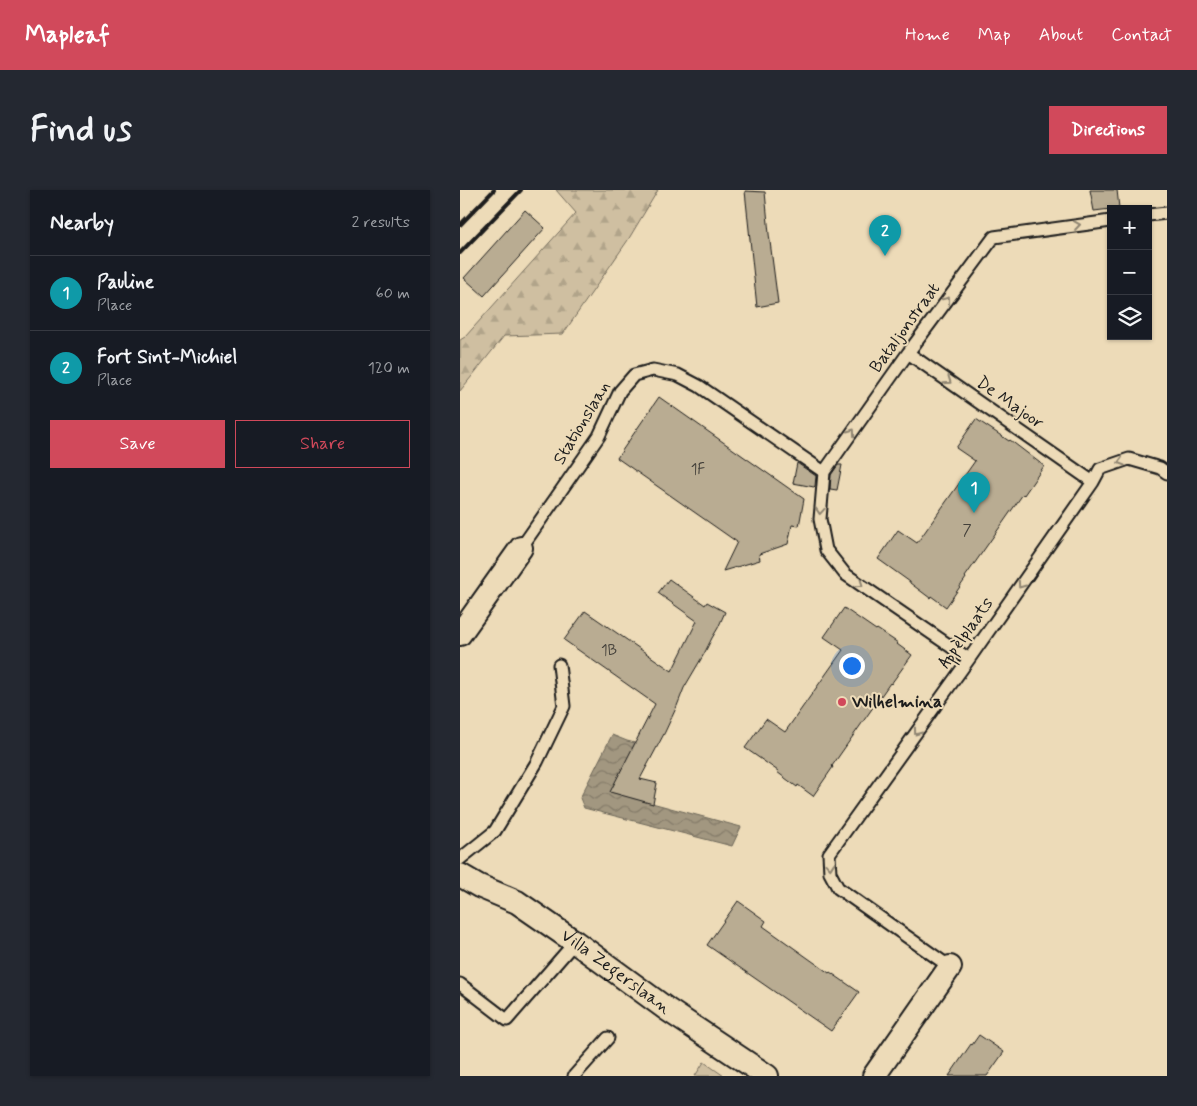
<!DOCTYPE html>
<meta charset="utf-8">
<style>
body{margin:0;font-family:Mynerve,sans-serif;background:#242831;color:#f1f3f6}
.controls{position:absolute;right:15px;top:15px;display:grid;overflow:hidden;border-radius:0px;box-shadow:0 1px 4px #0004}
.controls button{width:45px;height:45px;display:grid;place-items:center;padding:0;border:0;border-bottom:1px solid #363941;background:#171b24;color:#f1f3f6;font:25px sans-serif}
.you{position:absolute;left:391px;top:475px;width:18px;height:18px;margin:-12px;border:4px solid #fff;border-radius:50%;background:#1a73e8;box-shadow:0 0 0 8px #1a73e833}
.badge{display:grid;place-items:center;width:32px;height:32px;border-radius:50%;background:#d1495b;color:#fff;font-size:16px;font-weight:700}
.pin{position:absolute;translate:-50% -41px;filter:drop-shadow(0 1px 2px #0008)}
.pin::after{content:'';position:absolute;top:26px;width:18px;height:15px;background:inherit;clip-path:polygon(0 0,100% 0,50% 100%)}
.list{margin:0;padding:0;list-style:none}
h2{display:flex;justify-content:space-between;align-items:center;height:65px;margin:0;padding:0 20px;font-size:21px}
h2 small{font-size:16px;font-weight:400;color:#9ea1a6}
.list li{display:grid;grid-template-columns:32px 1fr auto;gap:15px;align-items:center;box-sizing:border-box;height:75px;padding:0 20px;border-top:1px solid #363941}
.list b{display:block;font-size:19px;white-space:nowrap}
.list p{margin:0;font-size:16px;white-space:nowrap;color:#9ea1a6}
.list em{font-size:16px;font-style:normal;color:#9ea1a6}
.actions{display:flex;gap:10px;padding:15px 20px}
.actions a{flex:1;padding:11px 0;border:1px solid #d1495b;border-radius:0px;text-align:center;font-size:18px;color:#d1495b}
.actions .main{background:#d1495b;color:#fff}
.icon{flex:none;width:28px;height:28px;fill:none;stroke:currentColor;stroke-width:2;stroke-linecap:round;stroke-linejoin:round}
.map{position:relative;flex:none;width:707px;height:886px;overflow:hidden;border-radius:0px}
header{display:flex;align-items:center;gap:30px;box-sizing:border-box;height:70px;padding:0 25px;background:#d1495b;color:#fff}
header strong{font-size:24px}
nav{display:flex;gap:28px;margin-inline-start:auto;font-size:18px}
.intro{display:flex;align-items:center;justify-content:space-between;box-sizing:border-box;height:120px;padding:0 30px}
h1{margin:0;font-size:35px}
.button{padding:12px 22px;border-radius:0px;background:#d1495b;color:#fff;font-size:18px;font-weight:700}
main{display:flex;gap:30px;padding:0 30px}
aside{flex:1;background:#171b24;border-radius:0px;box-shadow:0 1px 4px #0004}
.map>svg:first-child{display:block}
.forest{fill:url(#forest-firs);stroke:#766e5e}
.green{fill:#cfbfa1;stroke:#766e5e}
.water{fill:url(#water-waves);stroke:#6c6658}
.building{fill:#b9ac92;stroke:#1c1c1c}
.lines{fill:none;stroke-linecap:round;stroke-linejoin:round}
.lane-casing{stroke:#1c1c1c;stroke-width:15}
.street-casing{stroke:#1c1c1c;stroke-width:26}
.lane{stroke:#eddbb8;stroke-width:11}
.street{stroke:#eddbb8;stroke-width:22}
.rail{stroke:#1c1c1c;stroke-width:4}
.oneway{stroke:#8f8572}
.poi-dot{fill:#d1495b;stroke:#eddbb8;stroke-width:2}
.labels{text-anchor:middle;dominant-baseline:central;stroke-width:4;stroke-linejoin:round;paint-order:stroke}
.number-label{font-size:15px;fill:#43403a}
.street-label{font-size:18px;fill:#1c1c1c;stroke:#eddbb8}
.poi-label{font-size:18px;font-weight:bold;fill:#1c1c1c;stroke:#eddbb8;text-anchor:start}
</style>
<header>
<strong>Mapleaf</strong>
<nav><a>Home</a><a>Map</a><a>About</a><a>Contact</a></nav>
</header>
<div class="intro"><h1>Find us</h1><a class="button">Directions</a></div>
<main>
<aside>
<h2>Nearby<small>2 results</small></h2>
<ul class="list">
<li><span class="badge" style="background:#0f9aa8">1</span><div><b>Pauline</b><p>Place</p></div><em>60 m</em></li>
<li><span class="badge" style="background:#0f9aa8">2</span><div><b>Fort Sint-Michiel</b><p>Place</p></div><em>120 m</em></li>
</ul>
<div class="actions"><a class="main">Save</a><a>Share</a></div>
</aside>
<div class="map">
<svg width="707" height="886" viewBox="0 0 707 886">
<defs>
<pattern id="forest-firs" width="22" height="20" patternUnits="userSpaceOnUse" patternTransform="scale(1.25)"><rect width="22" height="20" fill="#cfbfa1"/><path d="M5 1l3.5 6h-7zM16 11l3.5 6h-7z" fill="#b1a48a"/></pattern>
<pattern id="water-waves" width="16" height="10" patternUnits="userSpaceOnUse" patternTransform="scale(1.25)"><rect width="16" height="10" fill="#a29780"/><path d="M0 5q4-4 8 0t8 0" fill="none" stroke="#837a68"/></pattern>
</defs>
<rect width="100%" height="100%" fill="#eddbb8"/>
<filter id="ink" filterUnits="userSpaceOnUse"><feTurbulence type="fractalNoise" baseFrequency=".02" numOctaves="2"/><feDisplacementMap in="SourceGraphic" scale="10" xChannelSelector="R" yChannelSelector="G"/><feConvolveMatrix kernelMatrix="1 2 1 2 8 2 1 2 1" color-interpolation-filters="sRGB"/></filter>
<g filter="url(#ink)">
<path class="forest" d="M96 0H198L168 50 103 144 44 146 0 201V150L5 147 116 23Z"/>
<path class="green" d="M244 872 264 886H235Z"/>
<path class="water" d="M152 545 167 551 175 553 151 602 281 637 272 656 124 618 120 608Z"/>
<path class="building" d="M630 0H657L659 18 634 21Z
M285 1 305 2 309 44 318 113 297 117Z
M65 20 85 38 24 106 4 88Z
M199 207 344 309 339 336 332 335 328 354 299 364 300 370 263 381 277 352 157 268Z
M516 229 549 251 550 250 584 276 564 305 563 304 505 387 506 388 486 417 471 406 470 408 450 393V392L418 369 438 340 457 353 515 271 496 258Z
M337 273 356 286 355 296 354 297 333 293Z
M378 275H382L377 300 370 299 371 285Z
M209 389 245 415 247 412 265 422 258 438 252 448 244 464 224 498 217 516 205 542 180 589 197 593 193 614 150 602 195 514 104 450 125 421 212 481 237 431 198 403Z
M384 418 416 440 417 439 438 453 437 454 452 465 431 494 430 493 372 576 373 577 353 606 338 595 337 597 317 582 318 581 285 558 306 529 325 542 383 460 364 447Z
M278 711 306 731 303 736 369 783 370 782 399 802 371 841 247 755Z
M519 845 544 862 527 886H489L511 854 512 855Z"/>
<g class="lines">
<defs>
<path id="lane" d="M688 25 707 23
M448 163 633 292
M61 358 139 246 160 201 174 185 193 180 218 185 239 196 364 282
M509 469 385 384 366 360 360 329 364 282 448 163 534 47 651 31
M0 669 35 641 77 572 104 516 99 475
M490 777 378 698 370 683 369 664 509 469 633 292 640 279 669 269 700 278 707 283
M0 794 47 830 115 752
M114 886 148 848"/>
<g id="street">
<path d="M0 444 61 358"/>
<path id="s1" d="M0 685 19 696 57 712 115 752 208 820 307 886"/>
<path d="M414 886 490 777"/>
</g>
</defs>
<use href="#lane" class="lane-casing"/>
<use href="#street" class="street-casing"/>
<use href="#lane" class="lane"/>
<use href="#street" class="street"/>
<path class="rail" d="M0 35 34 0
M0 63 61 0"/>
</g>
<defs><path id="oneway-chevron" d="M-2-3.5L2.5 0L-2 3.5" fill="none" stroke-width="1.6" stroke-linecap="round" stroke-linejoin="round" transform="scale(1.25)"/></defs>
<g class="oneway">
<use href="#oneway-chevron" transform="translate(617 35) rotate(-8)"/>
<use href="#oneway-chevron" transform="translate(487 110) rotate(-53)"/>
<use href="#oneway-chevron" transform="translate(488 191) rotate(35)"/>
<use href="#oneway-chevron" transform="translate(392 242) rotate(-55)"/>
<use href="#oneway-chevron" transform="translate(661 272) rotate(163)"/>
<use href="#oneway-chevron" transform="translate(360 321) rotate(94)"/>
<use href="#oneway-chevron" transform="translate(400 394) rotate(34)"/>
<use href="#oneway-chevron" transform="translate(561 395) rotate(125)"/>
<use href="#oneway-chevron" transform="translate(457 542) rotate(126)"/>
<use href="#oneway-chevron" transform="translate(370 676) rotate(85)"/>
</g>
</g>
<circle class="poi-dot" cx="382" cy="512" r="5"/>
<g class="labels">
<g class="number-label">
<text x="238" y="280">1F</text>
<text x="507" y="341">7</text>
<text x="149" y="461">1B</text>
</g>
<g class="street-label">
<text transform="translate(445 138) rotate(-54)">Bataljonstraat</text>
<text transform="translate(550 213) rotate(35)">De Majoor</text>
<text transform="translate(122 233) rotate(-59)">Stationslaan</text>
<text transform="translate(506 443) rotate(-55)">Appèlplaats</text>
<text stroke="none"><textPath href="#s1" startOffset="184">Villa Zegerslaan</textPath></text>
</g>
<g class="poi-label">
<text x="392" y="512">Wilhelmina</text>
</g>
</g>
</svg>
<div class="controls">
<button>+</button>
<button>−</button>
<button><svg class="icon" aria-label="layers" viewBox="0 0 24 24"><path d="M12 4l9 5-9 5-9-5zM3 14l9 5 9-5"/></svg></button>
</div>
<div class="you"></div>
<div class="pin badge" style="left:514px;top:323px;background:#0f9aa8">1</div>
<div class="pin badge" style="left:425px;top:66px;background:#0f9aa8">2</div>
</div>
</main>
